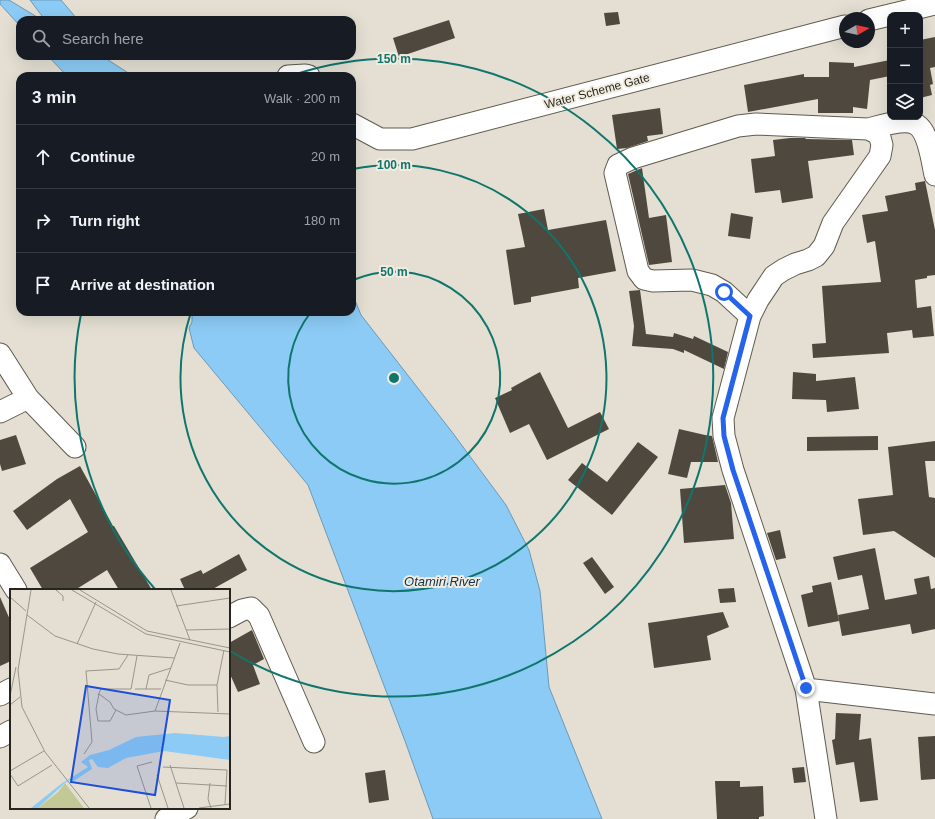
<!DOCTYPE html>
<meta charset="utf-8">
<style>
body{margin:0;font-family:Helvetica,sans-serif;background:#20242c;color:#f1f3f6}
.controls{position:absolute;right:12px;top:12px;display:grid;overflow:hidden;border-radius:8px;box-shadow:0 4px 16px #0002}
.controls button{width:36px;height:36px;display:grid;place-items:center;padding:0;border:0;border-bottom:1px solid #363941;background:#171b24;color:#f1f3f6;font:20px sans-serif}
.compass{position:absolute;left:839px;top:12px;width:36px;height:36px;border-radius:50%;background:#171b24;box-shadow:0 4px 16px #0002;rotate:81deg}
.stop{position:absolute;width:12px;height:12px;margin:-9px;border:3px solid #2563eb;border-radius:50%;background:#fff}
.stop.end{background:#2563eb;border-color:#fff;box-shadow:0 1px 4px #0008}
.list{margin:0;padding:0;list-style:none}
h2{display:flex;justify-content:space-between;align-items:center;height:52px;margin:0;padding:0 16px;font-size:17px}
h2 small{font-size:13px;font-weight:400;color:#9ea1a6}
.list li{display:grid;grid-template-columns:26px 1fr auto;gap:12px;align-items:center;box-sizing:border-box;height:64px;padding:0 16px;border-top:1px solid #363941}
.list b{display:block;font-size:15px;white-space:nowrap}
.list em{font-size:13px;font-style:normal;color:#9ea1a6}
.icon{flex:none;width:22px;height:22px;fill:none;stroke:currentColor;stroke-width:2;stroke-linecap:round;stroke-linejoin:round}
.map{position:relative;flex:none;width:935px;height:819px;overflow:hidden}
.search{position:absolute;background:#171b24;box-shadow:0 4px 16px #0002;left:16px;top:16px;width:340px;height:44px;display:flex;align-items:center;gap:10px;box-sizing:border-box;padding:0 14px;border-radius:12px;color:#9ea1a6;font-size:15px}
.panel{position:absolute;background:#171b24;box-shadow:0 4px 16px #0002;left:16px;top:72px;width:340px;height:244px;border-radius:12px}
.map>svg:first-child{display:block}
.water{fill:#8ccbf5;stroke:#6d99b5}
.building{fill:#4f483e}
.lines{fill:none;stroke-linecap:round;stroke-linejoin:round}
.minor-casing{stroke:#5f5b4f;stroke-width:23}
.minor{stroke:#fff;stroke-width:21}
.route{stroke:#2563eb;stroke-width:5}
.ring{fill:none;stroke:#0f766e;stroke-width:2}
.labels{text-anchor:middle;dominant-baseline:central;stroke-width:4;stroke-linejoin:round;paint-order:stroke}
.street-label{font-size:12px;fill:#262520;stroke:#f1ecdf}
.water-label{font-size:13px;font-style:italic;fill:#0f3348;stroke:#f1ecdf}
.inset-road{fill:none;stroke:#98958b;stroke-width:1}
.view{fill:#1d4ed8;fill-opacity:0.15;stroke:#1d4ed8;stroke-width:2}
.inset-edge{fill:none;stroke:#262520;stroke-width:2}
.centre{fill:#0f766e;stroke:#f1ecdf;stroke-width:2}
.ring-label{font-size:12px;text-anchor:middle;font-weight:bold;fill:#0f766e;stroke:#f1ecdf;stroke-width:4;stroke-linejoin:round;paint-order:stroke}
</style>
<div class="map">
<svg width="935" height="819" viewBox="0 0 935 819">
<rect width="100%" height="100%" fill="#e4dfd2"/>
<path class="water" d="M0 0H9L42 20H20V26L0 4Z
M30 0H61L78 20H45Z
M48 56H102L133 76H67Z
M352 293 361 315 452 432 506 505 529 550 540 591 549 687 602 819H433L405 741 308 485 194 348 189 328 192 322V312H352Z"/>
<path class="building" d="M618 12 620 24 606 26 604 13Z
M449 20 455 38 399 57 393 38Z
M935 37V67L930 68 933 84 930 85 932 95 920 98V40Z
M890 60V76L870 80 867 109 853 107V113H818V99L748 112 744 85 804 74V77H829V62L854 63V67Z
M660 108 663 134 647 136 648 141 627 148 617 149 612 115Z
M790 138H805L806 139 852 140 854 155 808 161 813 198 782 203 780 190 755 193 751 159 775 156 773 140Z
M642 168 649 218 666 215 672 262 649 265 628 174Z
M925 181 935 230V275L927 276V278L915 280 917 308 931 306 934 336 913 338 912 330 887 333 889 353 813 358 812 344 826 343 822 286 881 282 875 241 867 243 862 215 888 211 885 196 916 190 915 183Z
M544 209 548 230 606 220 616 271 578 278 579 288 531 297V302L514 305 506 250 525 247 518 214Z
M731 213 753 217 750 239 728 236Z
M640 290 646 334 673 337 674 333 693 339 694 336 728 352 724 369 684 350V353L673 349 632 346 634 326 629 291Z
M540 372 568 428 600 412 609 429 547 460 529 424 510 433 495 398 512 390 511 388Z
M793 372 816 374V381L855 377 859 409 827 412 826 400 792 399Z
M679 429 705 435 712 436 718 462H691L687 478 668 474Z
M16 435 26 464 2 471 0 464V440Z
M878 436V450L807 451V437Z
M935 441V461H925L929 497 935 498V558L894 531 863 535 858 499 893 495 888 447Z
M638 442 658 457 612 515 568 480 582 463 607 482Z
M80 466 113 526H114L152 590H119L107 570 75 590H43L30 568 88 532 70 499 27 530 13 511 57 479Z
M725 485 731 503 734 539 684 543 680 489Z
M780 530 786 558 776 560 767 533Z
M875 548 885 600 917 594 914 579 929 576 931 589 935 588V629L912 634 910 624 842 636 838 615 869 609 862 575 838 580 833 557Z
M239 554 247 570 211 590H185L180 579 201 570 203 574Z
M592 557 614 587 605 594 583 563Z
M831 582 839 621 808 627 801 595 813 592 812 586Z
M734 588 736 602 720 603 718 589Z
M0 597 11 622V661L0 666Z
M723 612 729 627 707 636 711 660 654 668 648 623Z
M252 630 264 659 253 665 260 684 238 692 229 672V643Z
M836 713 861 714 859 740 871 738 878 800 860 802 854 762 836 765 832 740 835 739Z
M935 736V779L921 780 918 737Z
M804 767 806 782 794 783 792 768Z
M385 770 389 800 369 803 365 773Z
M715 781H740V787L763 786 764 816 759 817V819H717Z"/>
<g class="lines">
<defs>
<path id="minor" d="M869 20 935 4
M288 76 305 75 309 76
M352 124 380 139H412L845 26
M868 129C881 126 906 117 917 125 929 133 932 162 935 175
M750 316 724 292 712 285 692 280 653 281 644 279 638 271 615 173 618 165 633 158 738 126 756 124 868 129 879 134 882 145 880 156 833 223 824 246 816 256 808 260 795 264 783 270 774 276 758 300 750 316 723 418 724 436 733 470 806 689 826 819
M0 354 28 398 75 447
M0 412 28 398
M0 564 16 590
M229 617 242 610 251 608 259 616 314 742
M806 689 935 704
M0 695 11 689
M0 737 11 731
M166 819 187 808"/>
</defs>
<use href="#minor" class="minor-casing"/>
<use href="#minor" class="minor"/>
</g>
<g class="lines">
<path class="route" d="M724 292 750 316 723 418 724 436 733 470 806 688"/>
</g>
<g class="ring">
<path d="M353 280A106 106 0 1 1 311 312"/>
<path d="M353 169A213 213 0 1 1 191 312"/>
<path d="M155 589A319 319 0 0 1 81 314M293 75A319 319 0 1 1 230 651"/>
</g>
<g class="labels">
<g class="street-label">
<text transform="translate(597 91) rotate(-15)">Water Scheme Gate</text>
</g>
<g class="water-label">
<text x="442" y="581">Otamiri River</text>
</g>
</g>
<g transform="translate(10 589)">
<rect width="220" height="220" fill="#e4dfd2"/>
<path d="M55 194 74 219H28L48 203Z" fill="#c3c996"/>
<path d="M165 144 214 148 220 147V171L154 162 116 169 98 179 88 178 82 170 79 171 82 180 59 195 63 189 55 194 28 219H21L51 195 78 178 71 173 80 166 99 161 126 148Z" fill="#8ccbf5"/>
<path class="inset-road" d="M21 1 8 81 12 118 35 163 79 219M46 1 53 7V12M62 1 136 45 220 63M70 1 137 42 220 59M161 1 180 51M0 8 16 22M166 17 220 9M17 26 45 47 83 60 108 65 165 69M176 41 220 40M67 55 86 13M155 91 178 96H207L214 61M207 96 208 123M125 100H151M136 100 139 86 161 79M88 106 91 100H121L127 67M0 107 6 78M0 116 10 108M106 121 100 132H88L86 120 89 105 100 113 104 120 116 126 145 122 220 125M145 122 170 54M74 165 82 153 76 82 109 80 118 66M160 176 174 219M153 178 217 181 215 215M0 182 34 162M0 185 8 197 42 176M147 186 158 219M166 194 217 197M200 194 198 210 201 219M141 219 127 177 142 173M189 219 220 215"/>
<path class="view" d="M76 97 160 111 145 206 61 193Z"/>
<rect width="220" height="220" class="inset-edge"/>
</g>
<circle cx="394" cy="378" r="6" class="centre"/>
<g class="ring-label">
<text x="394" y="63">150 m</text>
<text x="394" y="169">100 m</text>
<text x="394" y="276">50 m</text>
</g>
</svg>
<div class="controls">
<button>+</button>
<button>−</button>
<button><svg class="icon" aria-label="layers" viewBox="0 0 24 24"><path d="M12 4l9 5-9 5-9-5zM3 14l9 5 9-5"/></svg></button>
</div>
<svg class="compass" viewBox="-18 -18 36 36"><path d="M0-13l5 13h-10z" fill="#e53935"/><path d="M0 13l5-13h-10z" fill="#9ea1a6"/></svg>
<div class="stop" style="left:724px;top:292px"></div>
<div class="stop end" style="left:806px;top:688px"></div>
<div class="search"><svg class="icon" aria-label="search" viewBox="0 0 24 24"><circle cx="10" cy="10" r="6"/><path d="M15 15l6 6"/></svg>Search here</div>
<section class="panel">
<h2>3 min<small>Walk · 200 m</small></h2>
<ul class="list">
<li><svg class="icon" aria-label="ahead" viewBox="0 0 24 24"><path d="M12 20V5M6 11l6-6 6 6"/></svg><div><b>Continue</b></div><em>20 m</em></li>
<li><svg class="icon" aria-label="right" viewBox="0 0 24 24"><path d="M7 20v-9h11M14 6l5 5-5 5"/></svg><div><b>Turn right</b></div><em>180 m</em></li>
<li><svg class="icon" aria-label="arrive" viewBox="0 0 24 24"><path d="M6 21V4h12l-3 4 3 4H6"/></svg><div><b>Arrive at destination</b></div></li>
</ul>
</section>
</div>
